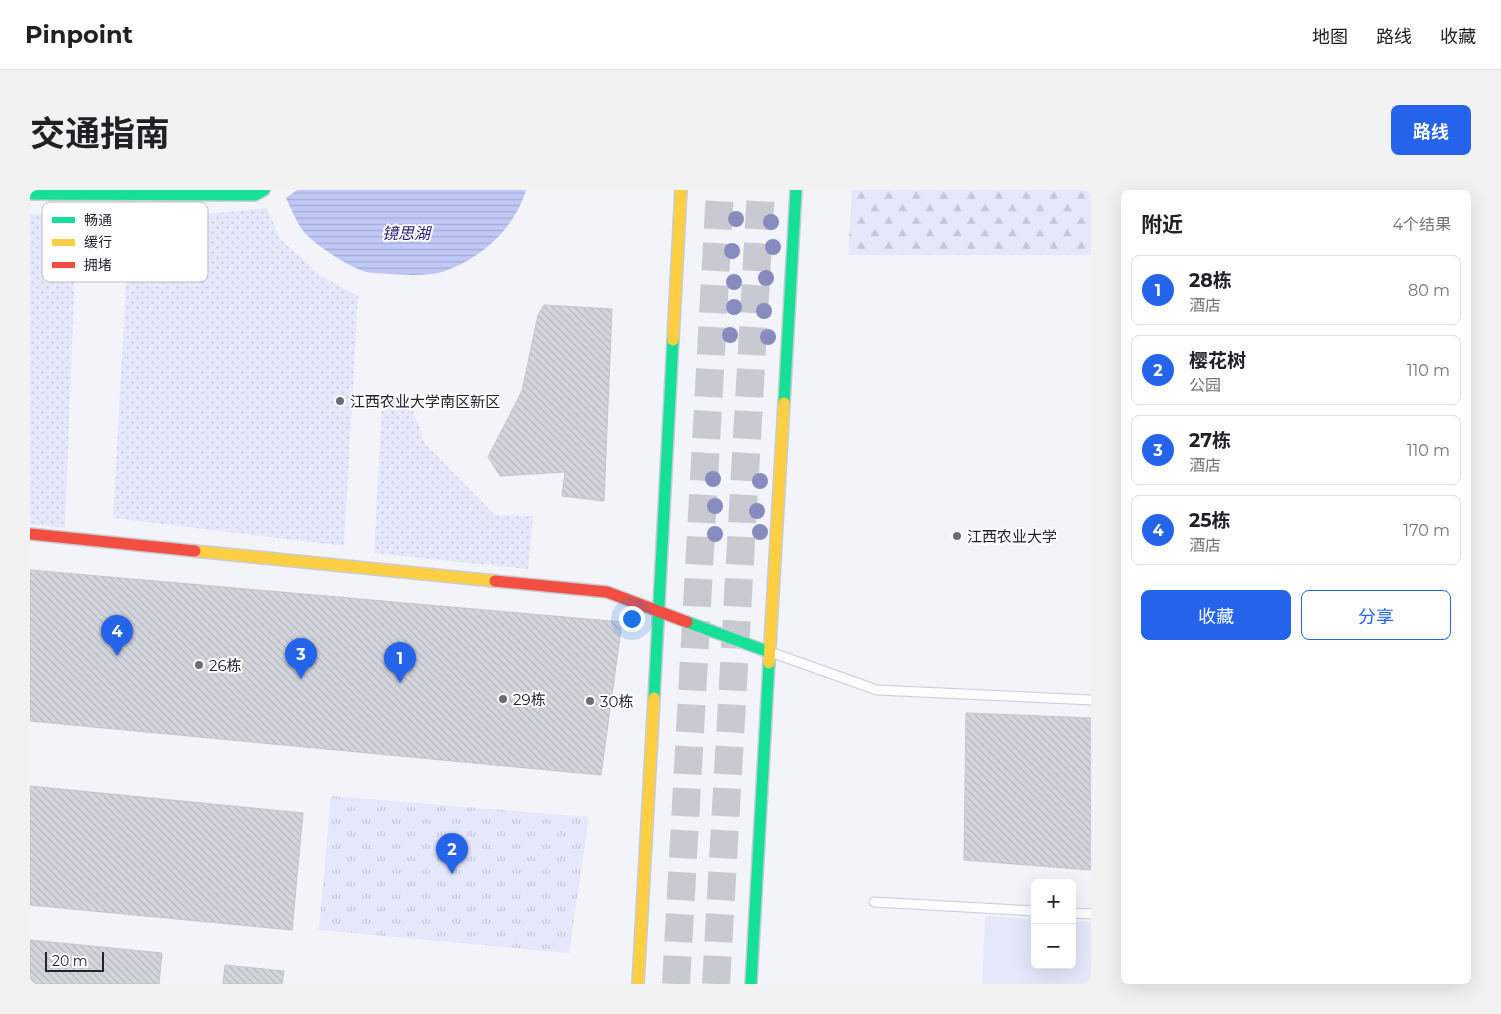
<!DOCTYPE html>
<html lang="zh">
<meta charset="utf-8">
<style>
body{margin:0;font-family:Montserrat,"Noto Sans SC",sans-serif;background:#f2f2f2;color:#202124}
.controls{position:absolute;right:15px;bottom:15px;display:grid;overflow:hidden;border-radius:8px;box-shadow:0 5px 20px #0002}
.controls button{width:45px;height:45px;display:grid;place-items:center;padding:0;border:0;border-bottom:1px solid #e0e0e0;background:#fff;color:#202124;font:25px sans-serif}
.scale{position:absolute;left:15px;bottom:12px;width:59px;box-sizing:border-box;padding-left:5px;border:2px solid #21232d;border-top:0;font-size:14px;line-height:18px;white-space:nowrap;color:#21232d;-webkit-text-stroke:4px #fff;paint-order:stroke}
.you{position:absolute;left:601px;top:428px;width:18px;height:18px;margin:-12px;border:4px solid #fff;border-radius:50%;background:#1a73e8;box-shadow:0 0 0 8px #1a73e833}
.badge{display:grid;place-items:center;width:32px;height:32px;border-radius:50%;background:#2563eb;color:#fff;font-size:16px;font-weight:700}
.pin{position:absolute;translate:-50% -41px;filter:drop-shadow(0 1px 2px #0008)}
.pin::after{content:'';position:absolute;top:26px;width:18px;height:15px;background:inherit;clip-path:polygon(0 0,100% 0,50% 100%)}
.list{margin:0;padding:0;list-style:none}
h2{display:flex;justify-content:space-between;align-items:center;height:65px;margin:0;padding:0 20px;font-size:21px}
h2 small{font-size:16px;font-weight:400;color:#757577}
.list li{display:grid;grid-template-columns:32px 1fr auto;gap:15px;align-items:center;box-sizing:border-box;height:70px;margin:0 10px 10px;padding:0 10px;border:1px solid #e0e0e0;border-radius:8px}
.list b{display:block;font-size:19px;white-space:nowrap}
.list p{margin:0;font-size:16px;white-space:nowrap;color:#757577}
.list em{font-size:16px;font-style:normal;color:#757577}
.actions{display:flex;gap:10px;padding:15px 20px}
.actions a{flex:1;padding:11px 0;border:1px solid #2563eb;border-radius:8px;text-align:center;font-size:18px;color:#2563eb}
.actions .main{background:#2563eb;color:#fff}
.map{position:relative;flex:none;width:1061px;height:794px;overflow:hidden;border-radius:8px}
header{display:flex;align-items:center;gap:30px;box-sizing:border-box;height:70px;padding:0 25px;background:#fff;border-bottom:1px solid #e0e0e0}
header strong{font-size:24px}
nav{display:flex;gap:28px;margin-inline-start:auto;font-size:18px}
.intro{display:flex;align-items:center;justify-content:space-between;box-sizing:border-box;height:120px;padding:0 30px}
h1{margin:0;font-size:35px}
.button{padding:12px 22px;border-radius:8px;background:#2563eb;color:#fff;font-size:18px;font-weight:700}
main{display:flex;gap:30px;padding:0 30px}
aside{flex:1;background:#fff;border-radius:8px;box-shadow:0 5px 20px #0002}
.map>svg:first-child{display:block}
.grass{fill:url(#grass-dots)}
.forest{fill:url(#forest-firs)}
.park{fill:url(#park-tufts)}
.pitch{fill:#e4e8fa}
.water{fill:url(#water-rules)}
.building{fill:url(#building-back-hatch);stroke:#c2c4cc}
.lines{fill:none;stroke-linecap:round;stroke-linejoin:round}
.primary-tunnel{stroke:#c8cad1;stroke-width:28;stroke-dasharray:28 14;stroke-linecap:butt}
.lane-casing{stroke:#c9cbd3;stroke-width:11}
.fast-casing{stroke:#c9cbd3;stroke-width:14}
.slow-casing{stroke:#c9cbd3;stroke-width:14}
.jam-casing{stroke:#c9cbd3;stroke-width:14}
.lane{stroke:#fdfdfe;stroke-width:9}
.fast{stroke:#16e098;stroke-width:11}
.slow{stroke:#ffcf43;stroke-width:11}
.jam{stroke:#f24e42;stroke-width:11}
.tree{fill:#888bbe}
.poi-dot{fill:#6a6c75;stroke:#fff;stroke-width:2}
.labels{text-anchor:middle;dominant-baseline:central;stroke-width:4;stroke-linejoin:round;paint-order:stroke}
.poi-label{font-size:15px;fill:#21232d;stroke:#fff;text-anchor:start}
.water-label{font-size:16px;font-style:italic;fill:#221f76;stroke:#fff}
.key{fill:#fff;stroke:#bcbdc0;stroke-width:1}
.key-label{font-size:14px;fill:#21232d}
</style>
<header>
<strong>Pinpoint</strong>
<nav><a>地图</a><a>路线</a><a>收藏</a></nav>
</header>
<div class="intro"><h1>交通指南</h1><a class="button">路线</a></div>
<main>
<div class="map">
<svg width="1061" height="794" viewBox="0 0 1061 794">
<defs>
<pattern id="grass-dots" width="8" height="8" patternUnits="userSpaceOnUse" patternTransform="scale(1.25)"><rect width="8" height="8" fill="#e4e8fa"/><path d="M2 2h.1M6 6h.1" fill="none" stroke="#c3c7d7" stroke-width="1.8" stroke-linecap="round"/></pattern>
<pattern id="forest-firs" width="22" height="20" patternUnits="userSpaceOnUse" patternTransform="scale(1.25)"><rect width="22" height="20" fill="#e4e8fa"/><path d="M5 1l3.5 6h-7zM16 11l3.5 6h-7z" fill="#c3c7d7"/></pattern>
<pattern id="park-tufts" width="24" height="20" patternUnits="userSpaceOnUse" patternTransform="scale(1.25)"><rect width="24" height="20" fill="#e4e8fa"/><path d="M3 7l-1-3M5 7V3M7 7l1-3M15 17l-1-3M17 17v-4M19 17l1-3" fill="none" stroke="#c3c7d7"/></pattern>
<pattern id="water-rules" width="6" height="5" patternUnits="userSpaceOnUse" patternTransform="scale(1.25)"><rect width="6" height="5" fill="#c0c8f6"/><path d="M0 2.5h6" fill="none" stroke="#a5acd3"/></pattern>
<pattern id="building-back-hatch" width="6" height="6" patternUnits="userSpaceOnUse" patternTransform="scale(1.25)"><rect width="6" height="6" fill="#d4d6de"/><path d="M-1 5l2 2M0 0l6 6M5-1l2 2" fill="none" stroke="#b6b7bf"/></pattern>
</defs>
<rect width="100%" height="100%" fill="#f2f4fa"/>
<path class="grass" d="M237 18 250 49 291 86 328 106 314 356 83 328 100 26 137 28Z
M0 24 47 25 35 338 0 334Z
M364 211 381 216 395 254 465 325 503 326 498 379 344 363 352 219Z"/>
<path class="forest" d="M822 0H1061V65H818Z"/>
<path class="park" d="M301 606 559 627 539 763 289 740Z"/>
<path class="pitch" d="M955 726 1005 729V775H1042V731L1061 732V794H952Z"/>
<path class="water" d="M267 0H496C485 38 450 70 412 82 397 86 375 85 359 84 351 83 341 84 333 81 316 75 281 53 271 38 265 29 261 18 256 8Z"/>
<path class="building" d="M514 115 582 119 574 311 532 306 535 282 470 286 458 267 492 201 508 125Z
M0 380 592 432 571 585 0 531Z
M936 523 1061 528V680L934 670Z
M0 596 273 623 262 740 0 715Z
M0 750 132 763 129 794H0Z
M195 775 254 781 252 794H193Z"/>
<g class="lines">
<path class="primary-tunnel" d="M646 794 690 0
M686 794 731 0"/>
<defs>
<path id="lane" d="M743 463 847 500 1061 510
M844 712 1005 721
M1042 723 1061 724"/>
<path id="fast" d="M0 4 225 5 234 0
M754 213 766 0
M657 432 739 462
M624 508 643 150
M721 794 739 473"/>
<path id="slow" d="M643 150 651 0
M165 361 465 391
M739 473 754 213
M608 794 624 508"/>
<path id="jam" d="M0 344 165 361
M465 391 577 402 657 432"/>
</defs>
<use href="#lane" class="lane-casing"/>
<use href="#fast" class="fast-casing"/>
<use href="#slow" class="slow-casing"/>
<use href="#jam" class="jam-casing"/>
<use href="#lane" class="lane"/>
<use href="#fast" class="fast"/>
<use href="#slow" class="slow"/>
<use href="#jam" class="jam"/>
</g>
<g class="tree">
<circle cx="706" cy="29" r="8"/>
<circle cx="741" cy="32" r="8"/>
<circle cx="743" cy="57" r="8"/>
<circle cx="702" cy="61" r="8"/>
<circle cx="736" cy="88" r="8"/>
<circle cx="704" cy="92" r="8"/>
<circle cx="704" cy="117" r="8"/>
<circle cx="734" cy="121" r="8"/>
<circle cx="700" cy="145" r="8"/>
<circle cx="738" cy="147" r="8"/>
<circle cx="683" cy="289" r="8"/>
<circle cx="730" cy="291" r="8"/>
<circle cx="685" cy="316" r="8"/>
<circle cx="727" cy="321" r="8"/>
<circle cx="730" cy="342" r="8"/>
<circle cx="685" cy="344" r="8"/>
</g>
<g class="poi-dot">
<circle cx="310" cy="211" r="5"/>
<circle cx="927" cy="346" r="5"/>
<circle cx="169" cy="475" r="5"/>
<circle cx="473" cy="509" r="5"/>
<circle cx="560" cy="511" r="5"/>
</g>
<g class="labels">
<g class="poi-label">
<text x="320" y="211">江西农业大学南区新区</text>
<text x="937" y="346">江西农业大学</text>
<text x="179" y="475">26栋</text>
<text x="483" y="509">29栋</text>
<text x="570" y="511">30栋</text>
</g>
<g class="water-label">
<text x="376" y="43">镜思湖</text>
</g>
</g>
<rect x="12" y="12" width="166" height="80" rx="8" class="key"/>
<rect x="22" y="27" width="23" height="6" fill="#16e098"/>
<rect x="22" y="49" width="23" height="7" fill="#ffcf43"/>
<rect x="22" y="72" width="23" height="6" fill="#f24e42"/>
<g class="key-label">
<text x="54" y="35">畅通</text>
<text x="54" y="57">缓行</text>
<text x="54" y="80">拥堵</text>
</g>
</svg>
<div class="controls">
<button>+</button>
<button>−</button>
</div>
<div class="scale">20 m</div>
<div class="you"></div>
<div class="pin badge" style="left:370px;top:493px">1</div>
<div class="pin badge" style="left:422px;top:684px">2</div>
<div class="pin badge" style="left:271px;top:489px">3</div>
<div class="pin badge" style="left:87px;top:466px">4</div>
</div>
<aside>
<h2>附近<small>4个结果</small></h2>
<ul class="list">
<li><span class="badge">1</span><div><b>28栋</b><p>酒店</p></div><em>80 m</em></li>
<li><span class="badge">2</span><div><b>樱花树</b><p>公园</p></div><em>110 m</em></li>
<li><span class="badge">3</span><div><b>27栋</b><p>酒店</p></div><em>110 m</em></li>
<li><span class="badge">4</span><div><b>25栋</b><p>酒店</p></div><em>170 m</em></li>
</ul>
<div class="actions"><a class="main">收藏</a><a>分享</a></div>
</aside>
</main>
